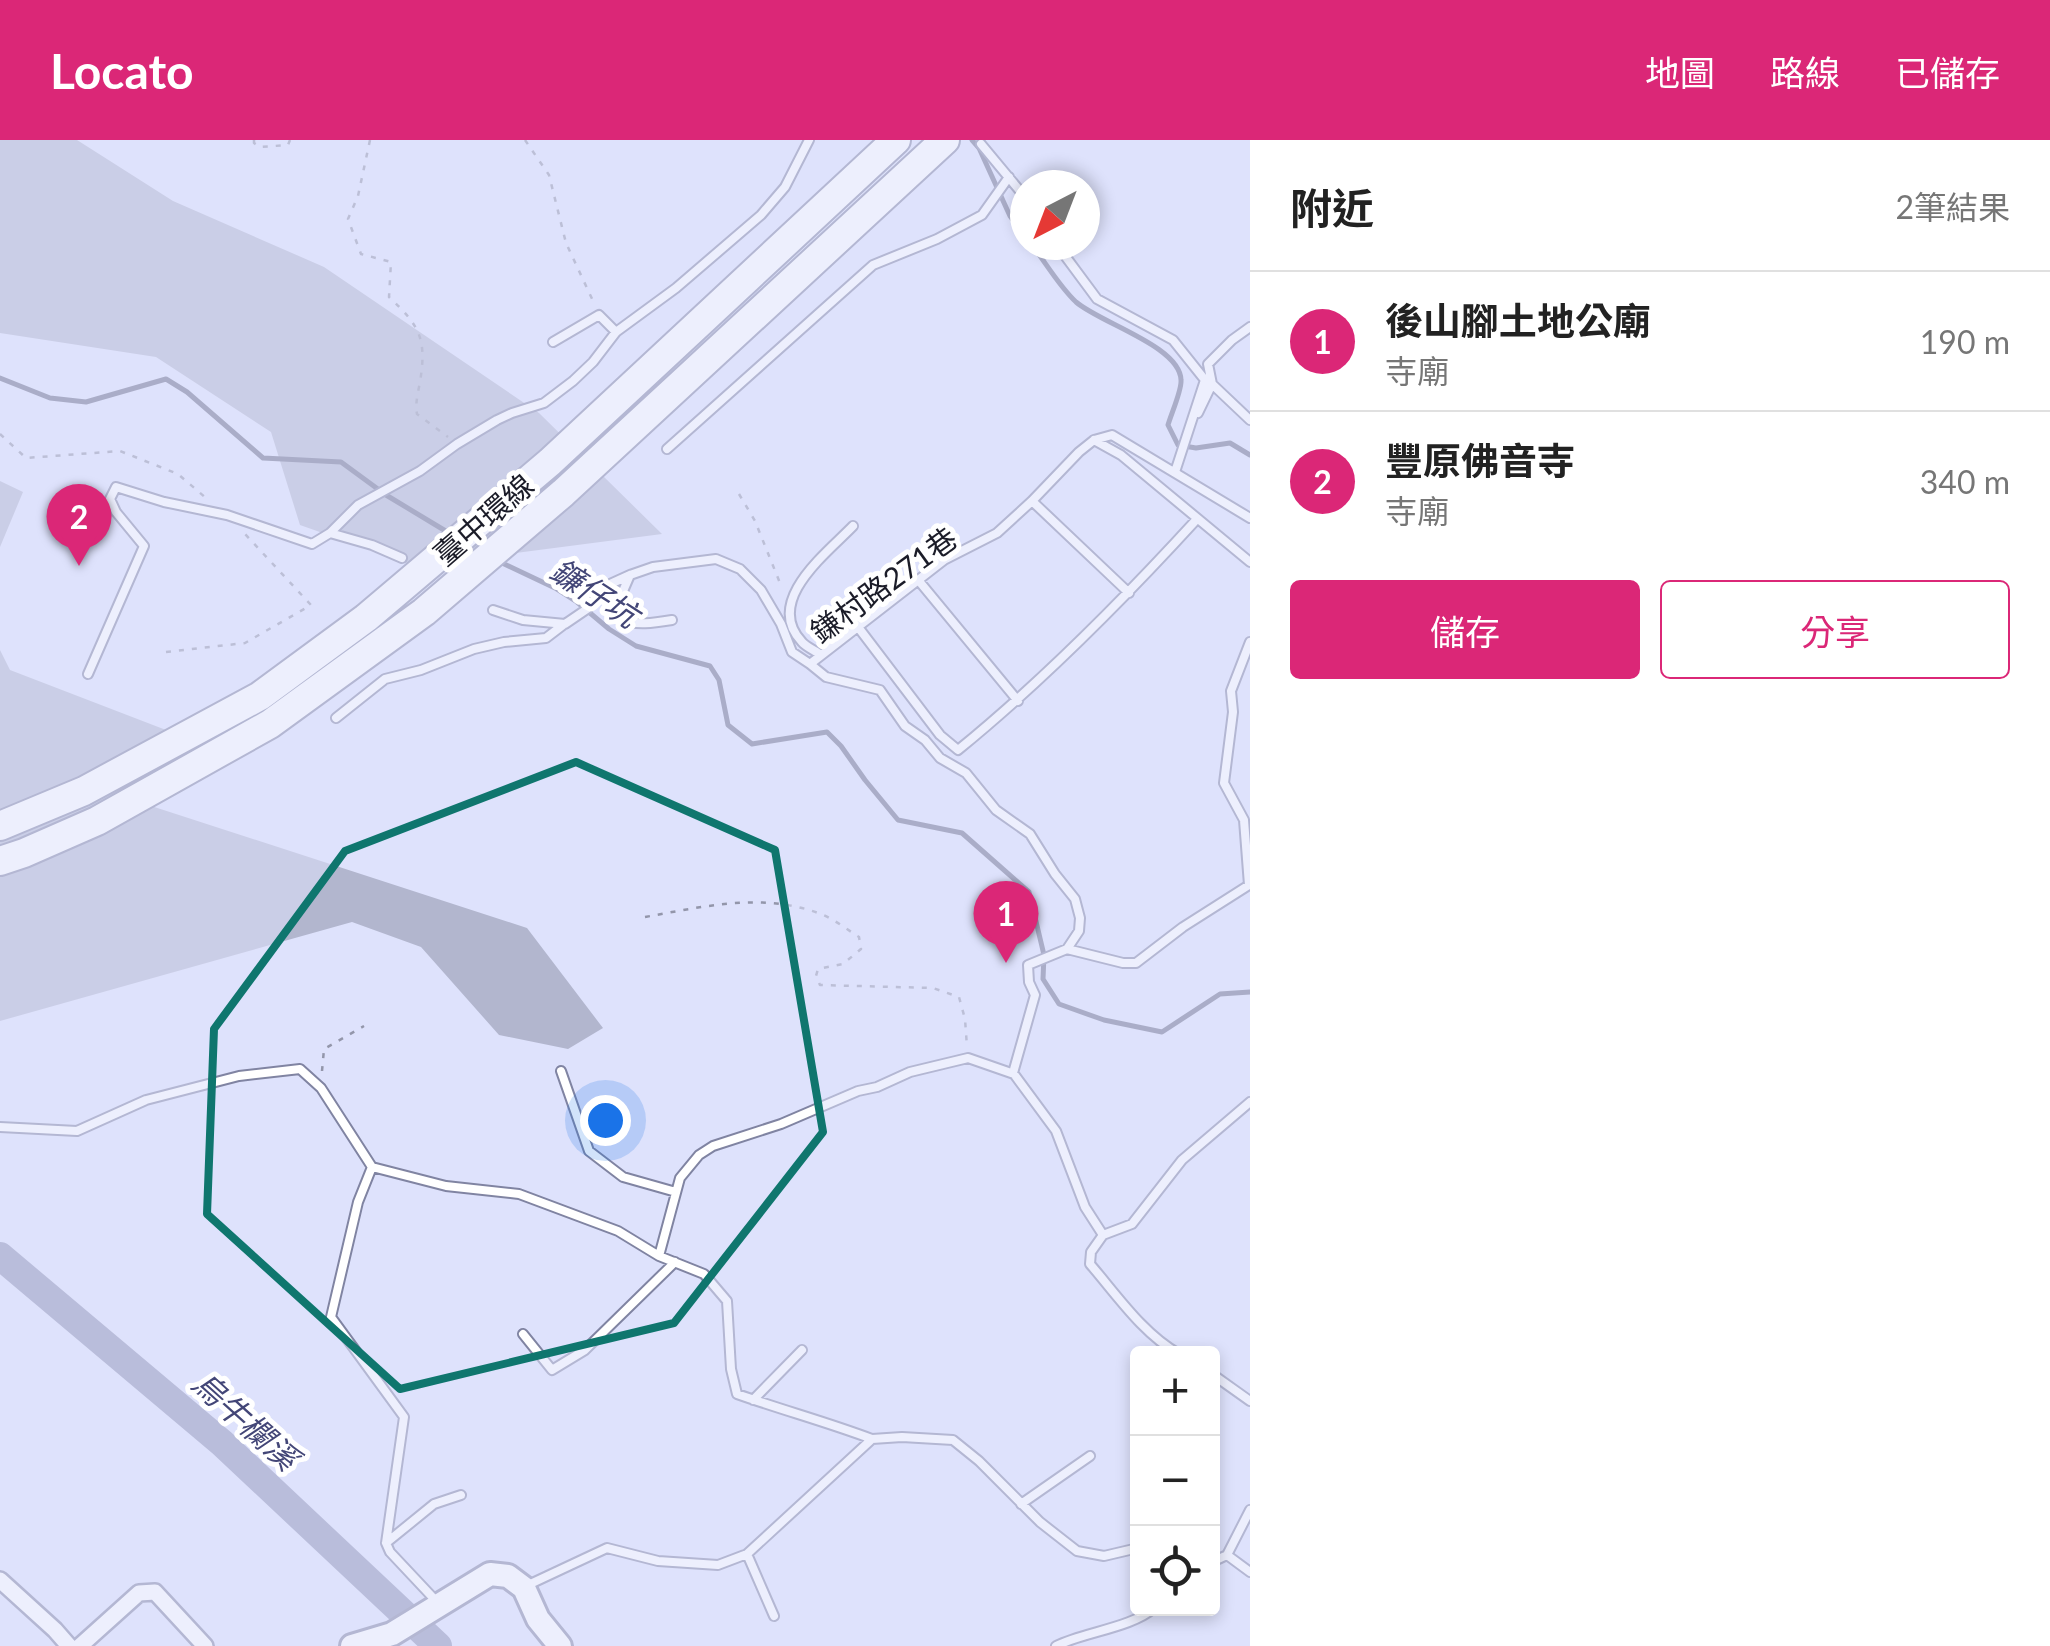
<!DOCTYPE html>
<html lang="zh-TW">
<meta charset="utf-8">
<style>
body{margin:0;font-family:Lato,"Noto Sans TC",sans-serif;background:#f6f6f6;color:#222}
.controls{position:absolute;right:30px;bottom:30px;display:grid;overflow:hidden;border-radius:10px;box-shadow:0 5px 15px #0003}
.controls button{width:90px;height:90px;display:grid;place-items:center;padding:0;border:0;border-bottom:2px solid #e0e0e0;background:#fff;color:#222;font:50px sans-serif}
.compass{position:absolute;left:1010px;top:30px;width:90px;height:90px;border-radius:50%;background:#fff;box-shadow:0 5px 15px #0003;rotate:222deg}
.you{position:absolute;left:605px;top:980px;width:35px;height:35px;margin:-25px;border:8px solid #fff;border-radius:50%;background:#1a73e8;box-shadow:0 0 0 15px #1a73e833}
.badge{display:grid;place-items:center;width:65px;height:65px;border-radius:50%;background:#db2777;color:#fff;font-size:32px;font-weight:700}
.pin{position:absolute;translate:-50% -82px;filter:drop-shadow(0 2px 5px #0008)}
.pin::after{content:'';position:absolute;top:52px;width:35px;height:30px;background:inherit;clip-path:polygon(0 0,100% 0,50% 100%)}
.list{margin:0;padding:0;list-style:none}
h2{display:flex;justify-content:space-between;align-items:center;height:130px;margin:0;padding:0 40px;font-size:42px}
h2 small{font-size:32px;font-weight:400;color:#767676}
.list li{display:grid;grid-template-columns:65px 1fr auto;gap:30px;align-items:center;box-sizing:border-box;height:140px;padding:0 40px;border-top:2px solid #e0e0e0}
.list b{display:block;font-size:38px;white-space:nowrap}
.list p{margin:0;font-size:32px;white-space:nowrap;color:#767676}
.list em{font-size:32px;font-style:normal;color:#767676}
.actions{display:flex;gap:20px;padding:30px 40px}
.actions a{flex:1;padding:22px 0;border:2px solid #db2777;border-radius:10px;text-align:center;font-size:35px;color:#db2777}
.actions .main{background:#db2777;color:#fff}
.icon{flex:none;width:55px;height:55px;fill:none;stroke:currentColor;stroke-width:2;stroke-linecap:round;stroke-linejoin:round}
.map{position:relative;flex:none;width:1250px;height:1506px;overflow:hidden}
header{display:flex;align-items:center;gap:60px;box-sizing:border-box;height:140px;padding:0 50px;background:#db2777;color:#fff}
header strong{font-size:48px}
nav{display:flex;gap:55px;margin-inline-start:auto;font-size:35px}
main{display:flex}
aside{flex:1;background:#fff}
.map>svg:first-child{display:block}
.green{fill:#b2b6ce}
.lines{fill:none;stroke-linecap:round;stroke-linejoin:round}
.stream{stroke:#6b6e8a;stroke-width:5}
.river{stroke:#8d91b4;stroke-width:28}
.lane-casing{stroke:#8084a2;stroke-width:12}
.street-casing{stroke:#8084a2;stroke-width:20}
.secondary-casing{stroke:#8084a2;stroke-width:28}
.highway-casing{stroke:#8084a2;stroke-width:32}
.path{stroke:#9396aa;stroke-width:2.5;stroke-dasharray:5 8;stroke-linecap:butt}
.lane{stroke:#fff;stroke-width:8}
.street{stroke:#fff;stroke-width:15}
.secondary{stroke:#fff;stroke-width:22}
.highway{stroke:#fff;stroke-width:28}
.marked{fill:none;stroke:#0f766e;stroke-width:8;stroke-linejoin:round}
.labels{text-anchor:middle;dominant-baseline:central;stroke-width:10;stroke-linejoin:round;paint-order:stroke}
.street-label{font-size:30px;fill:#1b1c28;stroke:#fff}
.water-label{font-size:32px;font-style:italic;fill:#434677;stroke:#fff}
</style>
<header>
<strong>Locato</strong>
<nav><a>地圖</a><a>路線</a><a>已儲存</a></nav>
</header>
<main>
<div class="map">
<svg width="1250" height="1506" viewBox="0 0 1250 1506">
<rect width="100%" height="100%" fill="#dee2fc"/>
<path class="green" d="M0 0H77L173 61 324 127 539 273 662 394 416 426 300 385 271 292 156 217 0 193Z
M0 341 23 352 0 407Z
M0 510 10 530 179 595 142 663 527 788 603 888 568 909 499 895 421 807 352 782 0 881Z"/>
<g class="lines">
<path class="stream" d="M972 0 979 8 1010 76 1025 96
M1032 105C1046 123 1059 146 1076 162 1100 183 1180 206 1181 240 1182 250 1171 274 1168 285L1178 305 1196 308 1230 303 1250 315
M0 238 50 258 86 262 166 239 187 252 263 318 341 322 386 355 449 393
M498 421 555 448 577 462 609 489 636 506 710 526 719 540 728 585 752 604 827 592 841 606 865 640 898 680 962 693 1029 752 1044 815 1043 839 1059 864 1104 880 1162 892 1220 854 1250 852"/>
<path class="river" d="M0 1116 222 1303 438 1506"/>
<defs>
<path id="lane" d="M981 4 1025 57
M1057 105 1097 159 1173 200 1205 240 1175 332
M1250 187 1232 200 1208 224 1212 244 1250 280
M553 202 599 175 616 192
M1198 273 1212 244
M1094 300 1121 315 1250 422
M667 309 873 125 937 99 982 75 1009 37
M1032 361 1129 453
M330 393 358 365 420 331 457 304 497 280 512 273 544 263 573 241 593 222 616 192 676 148 761 75 785 47 809 0
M630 435 617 465 619 479C636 486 654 483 672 480
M919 441 1018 561
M493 470 523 480 565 484 587 469 608 445 630 435 653 427 716 419 740 429 761 450 781 484 792 512 810 524 944 420 997 393 1032 361 1079 312 1094 300 1112 295 1250 378
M858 487 940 595 958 610C1044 540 1122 461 1197 379
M821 515C816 511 806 507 802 502 763 461 827 413 853 386
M810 524 826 537 880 550 905 586 925 600 940 618 966 633 996 670 1030 694 1055 734 1075 759 1080 778 1079 791 1067 809 1028 825 1029 842 1035 855 1013 933
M88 534 144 406 116 372 110 359 116 347 164 362 227 375 312 404 330 393 372 405 402 418
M336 578 385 539 421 530 474 509 504 502 546 498 563 485
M1067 809 1123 823H1136L1183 787 1249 745 1244 680 1224 643 1233 572 1231 551 1250 502
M561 931 589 1011 623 1037 676 1052
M0 987 77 991 146 960 239 936 300 929 321 948 372 1027 446 1046 519 1054 618 1091 659 1116 704 1134 727 1161 731 1229 737 1254C782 1270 827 1282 872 1299
M372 1027 358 1062 331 1177 404 1277 386 1403 390 1412 437 1462
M659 1116 680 1038 699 1015 713 1006 781 984 858 951 877 947 910 932 968 918 1014 934 1056 991 1085 1067 1103 1095
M523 1194 552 1230 585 1210 675 1122
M1179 1214C1143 1194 1116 1154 1090 1124L1091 1112 1103 1095 1132 1084 1182 1020 1250 962
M1212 1234 1250 1261
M753 1260 802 1210
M1021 1364 1090 1316
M386 1403 434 1364 461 1355
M747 1414 774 1476
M1227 1415 1250 1432
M1212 1422 1227 1415 1250 1370
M528 1445 607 1408 658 1421 718 1425 747 1414 872 1299 902 1297 953 1300 979 1321 1040 1382 1077 1411 1104 1416 1138 1408
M1056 1506C1084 1492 1131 1488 1154 1468"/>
<path id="street" d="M0 1440 55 1490 69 1506
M80 1506 139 1453 155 1452 205 1506"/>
<path id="secondary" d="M352 1506 392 1494 490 1434 508 1436 524 1448 538 1479 560 1506"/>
<path id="highway" d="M0 686 84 651 260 556 366 478 550 322 896 0
M0 721 24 713 97 681 270 584 424 472 563 353 945 0"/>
</defs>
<use href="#lane" class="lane-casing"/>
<use href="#street" class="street-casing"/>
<use href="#secondary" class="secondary-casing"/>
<use href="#highway" class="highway-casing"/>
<path class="path" d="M254 0V3L260 7 288 5 290 0
M370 0 358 56 348 79 361 114 391 122 389 157C420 186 427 199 420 242 418 253 415 263 417 274L448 297
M525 0 549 35 566 103 594 163
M0 294 26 318 120 311 178 334 206 358
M739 354 755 381 782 448
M166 512 245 503 311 465 245 394
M645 777C702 767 761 752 818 773 833 778 846 789 859 797L861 809 843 824 818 829 816 836 820 845 933 848 959 857 965 879 967 907
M322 931 324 909 364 886"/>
<use href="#lane" class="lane"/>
<use href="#street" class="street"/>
<use href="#secondary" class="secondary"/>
<use href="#highway" class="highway"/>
</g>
<path d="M0 0H1250V1506H0ZM576 622 775 710 823 992 674 1183 400 1249 207 1074 214 889 345 711Z" fill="#dee2fc" fill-opacity=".55" fill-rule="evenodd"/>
<path class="marked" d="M576 622 775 710 823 992 674 1183 400 1249 207 1074 214 889 345 711Z"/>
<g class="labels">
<g class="street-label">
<text transform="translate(483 379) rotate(-41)">臺中環線</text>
<text transform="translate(883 444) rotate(-36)">鎌村路271巷</text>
</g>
<g class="water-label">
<text transform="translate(595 452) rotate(33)">鐮仔坑</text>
<text transform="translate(246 1280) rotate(42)">烏牛欄溪</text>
</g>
</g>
</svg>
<div class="controls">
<button>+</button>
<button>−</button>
<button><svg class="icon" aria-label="locate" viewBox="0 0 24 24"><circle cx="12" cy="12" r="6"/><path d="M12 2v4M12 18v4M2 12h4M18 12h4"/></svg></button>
</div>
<svg class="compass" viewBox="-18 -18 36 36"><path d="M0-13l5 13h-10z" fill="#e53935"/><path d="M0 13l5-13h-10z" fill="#767676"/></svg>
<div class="you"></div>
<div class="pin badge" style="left:1006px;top:823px">1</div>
<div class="pin badge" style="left:79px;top:426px">2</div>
</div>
<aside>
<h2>附近<small>2筆結果</small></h2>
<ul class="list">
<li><span class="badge">1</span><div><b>後山腳土地公廟</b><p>寺廟</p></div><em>190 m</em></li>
<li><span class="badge">2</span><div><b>豐原佛音寺</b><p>寺廟</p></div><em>340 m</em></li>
</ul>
<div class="actions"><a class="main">儲存</a><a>分享</a></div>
</aside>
</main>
